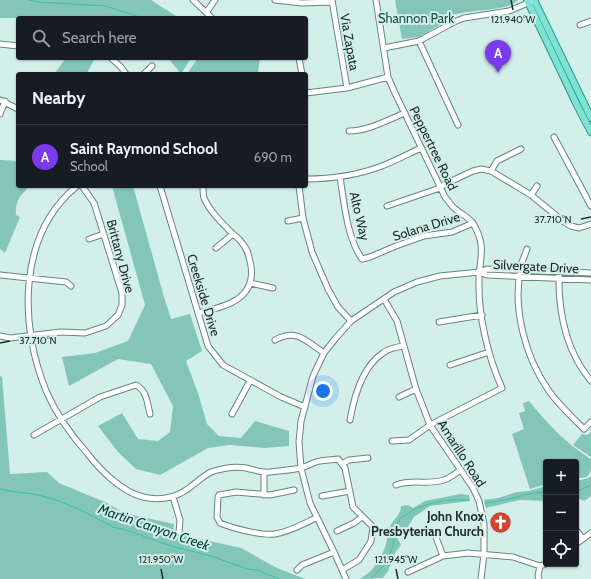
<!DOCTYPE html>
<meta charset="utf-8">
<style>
body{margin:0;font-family:Cabin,sans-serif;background:#20242c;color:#f1f3f6}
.controls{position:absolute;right:12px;bottom:12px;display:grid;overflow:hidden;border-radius:4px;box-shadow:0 1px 3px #0004}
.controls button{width:36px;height:36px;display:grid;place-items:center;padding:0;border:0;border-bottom:1px solid #363941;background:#171b24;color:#f1f3f6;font:20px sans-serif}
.you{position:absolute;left:323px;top:391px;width:14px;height:14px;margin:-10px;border:3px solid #fff;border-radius:50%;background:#1a73e8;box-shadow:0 0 0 6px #1a73e833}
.badge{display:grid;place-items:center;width:26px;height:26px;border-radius:50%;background:#7c3aed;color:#fff;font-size:13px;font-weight:700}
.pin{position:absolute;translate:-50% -33px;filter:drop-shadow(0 1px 2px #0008)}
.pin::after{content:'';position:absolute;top:21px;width:14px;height:12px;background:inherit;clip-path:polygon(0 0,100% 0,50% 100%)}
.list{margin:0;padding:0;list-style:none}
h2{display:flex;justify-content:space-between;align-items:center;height:52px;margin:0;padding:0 16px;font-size:17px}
h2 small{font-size:13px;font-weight:400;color:#9ea1a6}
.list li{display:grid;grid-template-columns:26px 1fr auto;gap:12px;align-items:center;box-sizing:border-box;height:64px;padding:0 16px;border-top:1px solid #363941}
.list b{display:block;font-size:15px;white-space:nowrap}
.list p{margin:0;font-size:13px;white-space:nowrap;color:#9ea1a6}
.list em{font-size:13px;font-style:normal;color:#9ea1a6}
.icon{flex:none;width:22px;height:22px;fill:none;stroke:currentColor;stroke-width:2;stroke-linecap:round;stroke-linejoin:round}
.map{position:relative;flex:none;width:591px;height:579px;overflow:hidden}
.search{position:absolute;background:#171b24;box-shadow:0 1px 3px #0004;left:16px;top:16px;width:292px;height:44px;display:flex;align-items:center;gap:10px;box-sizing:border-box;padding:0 14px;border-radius:4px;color:#9ea1a6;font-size:15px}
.panel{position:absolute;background:#171b24;box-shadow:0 1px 3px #0004;left:16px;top:72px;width:292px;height:116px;border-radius:4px}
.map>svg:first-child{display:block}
.green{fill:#83c6b8}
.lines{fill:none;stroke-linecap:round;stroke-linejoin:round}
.stream{stroke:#3bbfaa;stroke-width:1}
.minor-casing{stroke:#68847e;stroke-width:7}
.major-casing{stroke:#269787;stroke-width:8}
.minor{stroke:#fff;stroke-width:5}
.major{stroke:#7ee3d4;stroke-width:6}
.ticks{fill:none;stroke:#222d2b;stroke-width:1.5}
.labels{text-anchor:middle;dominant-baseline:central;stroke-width:4;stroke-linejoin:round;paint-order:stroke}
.park-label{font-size:13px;fill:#174e45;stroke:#d2f0e9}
.street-label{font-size:13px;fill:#222d2b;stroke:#d2f0e9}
.poi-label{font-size:13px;font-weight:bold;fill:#222d2b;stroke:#d2f0e9;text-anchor:end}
.water-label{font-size:14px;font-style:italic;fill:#013e36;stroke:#d2f0e9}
.ticks-label{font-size:10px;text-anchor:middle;fill:#222d2b;stroke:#d2f0e9;stroke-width:4;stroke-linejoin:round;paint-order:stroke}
</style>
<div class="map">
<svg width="591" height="579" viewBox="0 0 591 579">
<rect width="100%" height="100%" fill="#d2f0e9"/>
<path class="green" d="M0 0H151L179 18H0Z
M395 0H518C507 12 471 9 454 15 449 17 447 20 443 22V23L419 37 402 39Z
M66 58H95L87 73 88 74H54Z
M168 58H191L181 74Z
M198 58H260L258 74H187Z
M0 160 18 161V186H30C20 196 15 200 16 215L20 217 5 253 0 249Z
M112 186H133L164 297 171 319 190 314 202 351 186 361 198 393 207 424 219 436 241 438 255 421 289 431V446L265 448 229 445 208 448 160 475 136 469 118 452 98 426 122 413 138 439 158 441 170 432 173 406 151 364 118 359 69 386 62 357 95 353 128 341 145 305Z
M0 376 2 377 10 474 47 472 59 483 107 503 124 513 174 524 173 533 241 548 277 568 305 579H0Z
M529 401C547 423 566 444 591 459V471L587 477 576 479V462H546V484L530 489 512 434 524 429 519 413 525 411 523 403Z
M591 431V457L573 445 582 434 588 435Z
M591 475V496L584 501 576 497V481L589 478Z
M546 486V501L520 500 486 508 484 500 498 498 517 492 529 491Z
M460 494 469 495 470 501 430 506 414 517 406 530 400 529C395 535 398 540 401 545L395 553 388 571 383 578 360 579C368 573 375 570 377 559 387 553 386 537 390 527 393 518 401 516 401 506L408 505 413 508 425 501Z"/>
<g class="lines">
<path class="stream" d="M29 0 39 2 105 6 143 18
M0 489C14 493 28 492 42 496 67 502 91 515 113 527L123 529 171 546 211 556 247 569 257 570 279 579
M576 492 589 486 591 484
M485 503 505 500 533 493 546 492
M371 579C380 570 388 561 392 549 395 539 395 528 400 519 403 515 406 515 410 512 428 502 448 499 469 500"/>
<defs>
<path id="minor" d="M193 0 212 18
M275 0 302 3 332 2
M332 0 347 88
M376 0 388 77 395 93 445 197C448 200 450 204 453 207 459 213 470 217 474 225 487 248 479 258 479 281 478 315 488 357 502 388L430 425 409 440 392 441
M207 13 208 10 215 0
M580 25 591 21
M419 41 458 125
M0 44 18 46
M384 48 419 41 454 22 464 18 509 11 535 0
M111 58 121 67 126 74
M299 58 302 74
M144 74 152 66
M306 93 347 88 388 77
M0 100 18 109
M0 114 5 101
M349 131C369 131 387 120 405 113
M554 137 591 206
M491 171 497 161 521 149
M340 177C344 202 347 238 362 259
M306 179C332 179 358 175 382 166 395 161 408 154 421 148
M77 186C17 235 19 327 47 393 57 415 71 435 87 453 100 470 122 492 143 497 159 501 176 498 189 488 196 483 203 476 211 472 223 468 234 466 246 468 255 470 262 473 270 472 280 471 291 470 300 468 307 467 313 462 320 461 326 460 332 460 338 459L345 468 353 507 373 527 371 541 359 560 342 570
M160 186 208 346 223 365 281 397 305 407
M299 186 303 218 312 252 328 289 338 307 351 321
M531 195 537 186
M387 206 440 188 445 184 473 171 481 169 491 171 531 195 564 222 571 226 579 228 591 224
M288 221 303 218
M89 239 104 234
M216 248 233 234
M527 249C525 255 522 261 521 266 512 308 525 357 549 391 559 405 572 417 584 429L591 422
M362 259 370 257 396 246 424 236 452 232 473 223
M480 272 487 275 591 280
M559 272C558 311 565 350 591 381
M0 275 66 282 71 286
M250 283 273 288
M384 299 397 321 416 389 430 425 473 488 479 501 484 524V554L481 579
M198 313C224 307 256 300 251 266 249 257 248 249 242 243 240 239 236 237 233 234 223 224 210 212 204 198 203 195 203 190 203 186
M439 322 482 315
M0 336 10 338 61 332 85 333 106 326 118 315 122 305V293L94 203 82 186
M275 340C297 328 306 341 324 353
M450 365 489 352
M399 397 416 389
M232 414 250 381
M350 420C354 397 363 366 383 353 389 348 397 347 404 346
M34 435 100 397 136 385C147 391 147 402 150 414
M342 464 349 460 368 458
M396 485C411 479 428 485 444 480 450 478 456 473 461 470
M294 490 270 495 236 492 219 495 218 497 217 517 220 523C232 528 262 536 275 534 289 532 303 524 316 518
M264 495V472
M322 496 350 491
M173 497 180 520 179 532
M576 530 583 539
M337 531 354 523 362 517
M434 532 443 556
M576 544 591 533
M297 570 302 565 334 552
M408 572 443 556 468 553 513 557 540 566 546 564
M346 579 334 552 310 503 301 468 299 442 301 421 313 376 324 353 335 339 351 321 394 292 417 282 440 276 480 272 487 269 591 273
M539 579 538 576 540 566"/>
<path id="major" d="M527 0 577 105 591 132
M534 0 591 118"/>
</defs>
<use href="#minor" class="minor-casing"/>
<use href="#major" class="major-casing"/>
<use href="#minor" class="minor"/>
<use href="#major" class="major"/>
</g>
<path class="ticks" d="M511 0 513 10M581 219 591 217M0 343 10 341M161 569 163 579M396 569 398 579"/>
<defs>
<symbol id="church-disc" viewBox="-11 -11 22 22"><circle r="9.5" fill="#d04433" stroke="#d2f0e9"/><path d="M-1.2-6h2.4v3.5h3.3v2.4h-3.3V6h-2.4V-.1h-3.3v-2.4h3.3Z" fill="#fff"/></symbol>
</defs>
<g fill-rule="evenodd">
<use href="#church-disc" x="488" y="510" width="25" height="25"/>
</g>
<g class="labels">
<g class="park-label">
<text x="416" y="18">Shannon Park</text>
</g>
<g class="street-label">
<text transform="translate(350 42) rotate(80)">Via Zapata</text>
<text transform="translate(434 148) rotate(64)">Peppertree Road</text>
<text transform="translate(360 216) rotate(77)">Alto Way</text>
<text transform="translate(426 226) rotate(-17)">Solana Drive</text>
<text transform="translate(121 256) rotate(75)">Brittany Drive</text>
<text transform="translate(536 266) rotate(3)">Silvergate Drive</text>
<text transform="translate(204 295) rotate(73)">Creekside Drive</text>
<text transform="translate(462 453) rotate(57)">Amarillo Road</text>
</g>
<g class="poi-label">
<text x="484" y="516">John Knox<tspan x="484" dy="15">Presbyterian Church</tspan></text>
</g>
<g class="water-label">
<text transform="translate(154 527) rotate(19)">Martin Canyon Creek</text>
</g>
</g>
<g class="ticks-label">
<text x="513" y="23">121.940°W</text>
<text x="553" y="223">37.710°N</text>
<text x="38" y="344">37.710°N</text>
<text x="161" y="563">121.950°W</text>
<text x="396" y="563">121.945°W</text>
</g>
</svg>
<div class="controls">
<button>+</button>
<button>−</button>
<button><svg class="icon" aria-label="locate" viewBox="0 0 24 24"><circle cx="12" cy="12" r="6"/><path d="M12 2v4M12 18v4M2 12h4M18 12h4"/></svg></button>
</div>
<div class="you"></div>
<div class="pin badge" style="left:498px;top:73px">A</div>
<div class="search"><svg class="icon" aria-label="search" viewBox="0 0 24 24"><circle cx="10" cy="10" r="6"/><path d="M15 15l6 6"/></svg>Search here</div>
<section class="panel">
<h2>Nearby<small></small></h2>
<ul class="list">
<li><span class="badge">A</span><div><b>Saint Raymond School</b><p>School</p></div><em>690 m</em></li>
</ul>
</section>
</div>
